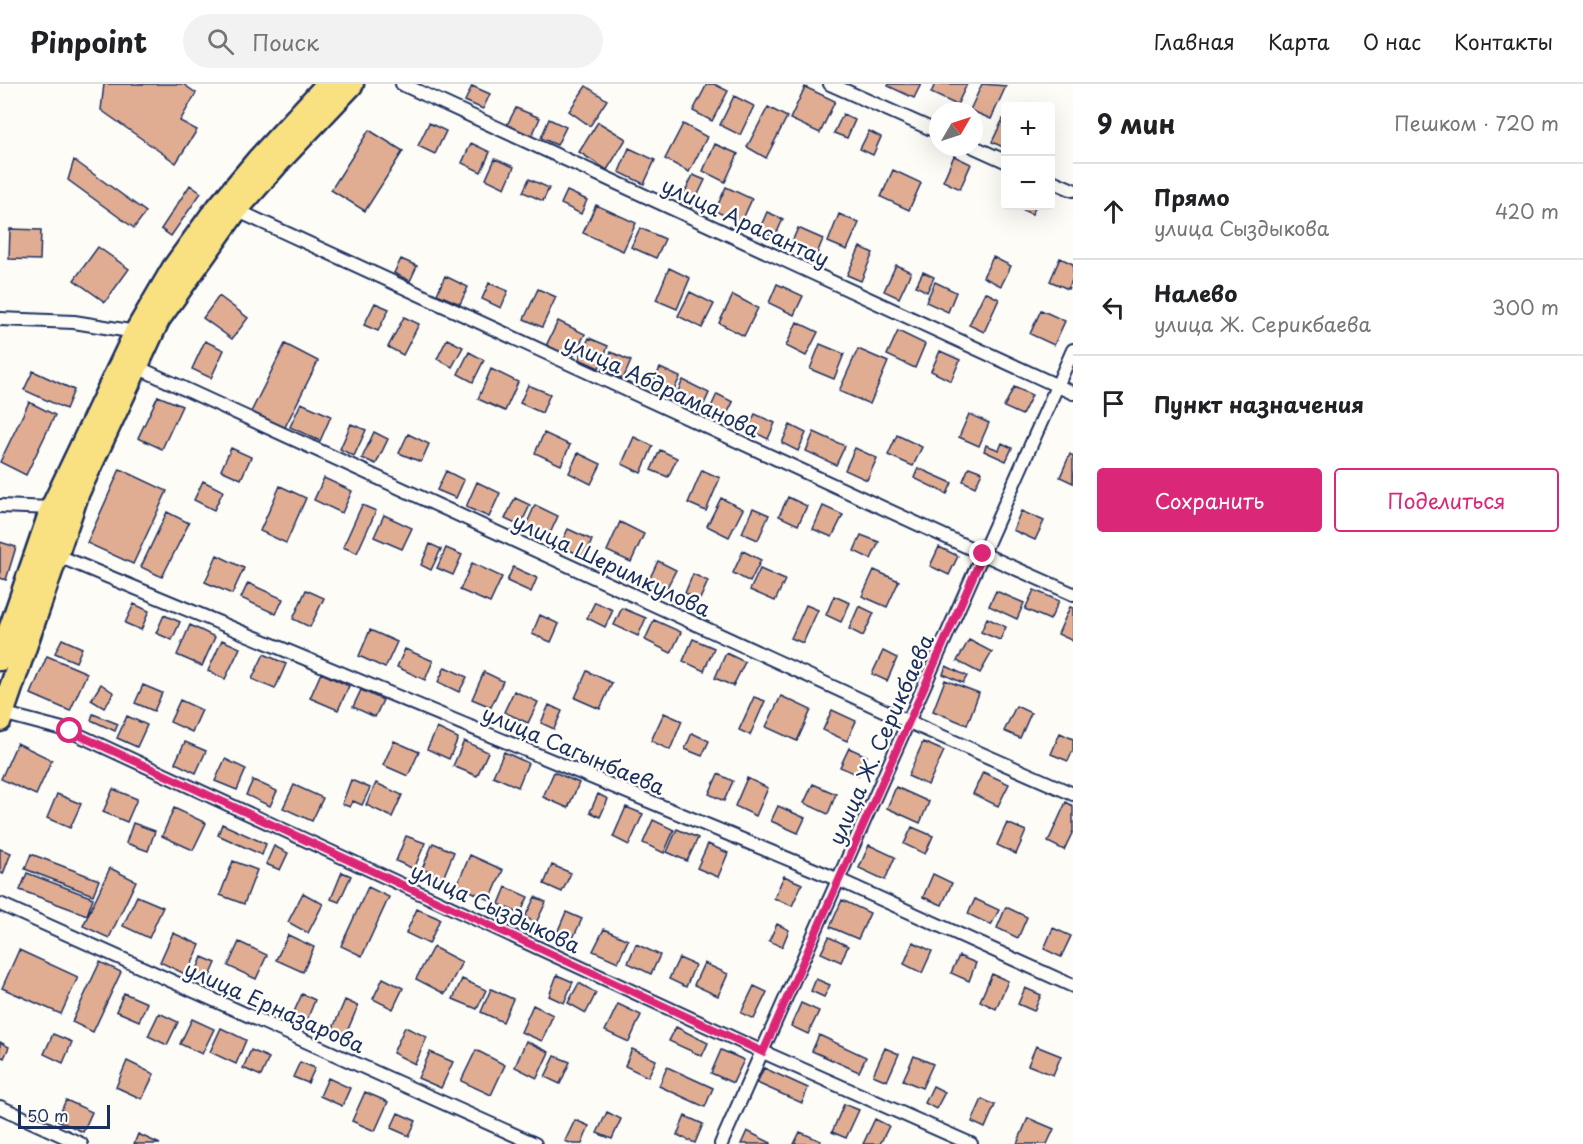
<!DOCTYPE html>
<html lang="ru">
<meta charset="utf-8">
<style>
body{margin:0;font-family:"Playpen Sans",sans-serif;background:#f2f2f2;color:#202124}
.controls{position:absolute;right:18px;top:18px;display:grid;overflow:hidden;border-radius:6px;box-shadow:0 6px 24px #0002}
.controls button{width:54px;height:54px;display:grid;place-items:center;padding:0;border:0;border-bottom:2px solid #e0e0e0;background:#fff;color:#202124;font:30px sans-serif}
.compass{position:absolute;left:929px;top:18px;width:54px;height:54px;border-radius:50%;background:#fff;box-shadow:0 6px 24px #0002;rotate:51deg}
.scale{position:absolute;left:18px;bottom:15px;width:92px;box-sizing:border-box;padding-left:6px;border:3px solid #1b2f5e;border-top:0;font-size:16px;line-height:21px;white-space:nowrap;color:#1b2f5e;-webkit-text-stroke:4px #fdfcf7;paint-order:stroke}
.stop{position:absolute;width:18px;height:18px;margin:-14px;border:4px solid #db2777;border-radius:50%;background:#fff}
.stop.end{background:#db2777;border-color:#fff;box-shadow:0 2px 6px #0008}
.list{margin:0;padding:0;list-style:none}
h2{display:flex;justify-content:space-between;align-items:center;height:78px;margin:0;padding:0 24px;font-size:26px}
h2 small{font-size:20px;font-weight:400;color:#757577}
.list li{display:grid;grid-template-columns:39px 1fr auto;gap:18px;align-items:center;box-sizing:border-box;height:96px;padding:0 24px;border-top:2px solid #e0e0e0}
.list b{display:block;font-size:22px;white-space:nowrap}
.list p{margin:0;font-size:20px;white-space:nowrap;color:#757577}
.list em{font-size:20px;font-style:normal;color:#757577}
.actions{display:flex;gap:12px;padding:18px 24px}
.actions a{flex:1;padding:14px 0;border:2px solid #db2777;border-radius:6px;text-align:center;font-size:21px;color:#db2777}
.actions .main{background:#db2777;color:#fff}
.icon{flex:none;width:33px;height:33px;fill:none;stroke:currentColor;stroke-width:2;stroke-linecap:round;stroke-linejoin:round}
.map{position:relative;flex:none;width:1073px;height:1060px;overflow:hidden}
header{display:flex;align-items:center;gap:36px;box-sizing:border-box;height:84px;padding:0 30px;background:#fff;border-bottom:2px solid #e0e0e0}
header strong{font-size:28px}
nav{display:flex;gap:33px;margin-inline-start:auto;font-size:21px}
.search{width:420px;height:54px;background:#f2f2f2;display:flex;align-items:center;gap:15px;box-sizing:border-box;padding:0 21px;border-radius:33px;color:#757577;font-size:22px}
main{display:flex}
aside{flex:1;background:#fff}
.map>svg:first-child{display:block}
.building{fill:#e0ad93;stroke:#1b2f5e;stroke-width:1.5}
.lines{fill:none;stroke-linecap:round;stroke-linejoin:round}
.street-casing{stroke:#1b2f5e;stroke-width:16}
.highway-casing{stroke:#1b2f5e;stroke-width:27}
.street{stroke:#fdfcf7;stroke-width:12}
.highway{stroke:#f9e181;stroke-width:22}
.route{stroke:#db2777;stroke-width:8}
.labels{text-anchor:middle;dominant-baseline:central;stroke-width:5;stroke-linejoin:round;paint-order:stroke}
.street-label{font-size:21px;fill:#1b2f5e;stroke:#fdfcf7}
</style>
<header>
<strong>Pinpoint</strong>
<div class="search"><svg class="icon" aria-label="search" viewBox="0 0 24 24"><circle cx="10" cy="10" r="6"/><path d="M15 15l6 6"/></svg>Поиск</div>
<nav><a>Главная</a><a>Карта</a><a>О нас</a><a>Контакты</a></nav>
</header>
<main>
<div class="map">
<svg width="1073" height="1060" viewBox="0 0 1073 1060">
<rect width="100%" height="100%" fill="#fdfcf7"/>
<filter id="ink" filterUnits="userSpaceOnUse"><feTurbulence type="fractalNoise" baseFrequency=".0167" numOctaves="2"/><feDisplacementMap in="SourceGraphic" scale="12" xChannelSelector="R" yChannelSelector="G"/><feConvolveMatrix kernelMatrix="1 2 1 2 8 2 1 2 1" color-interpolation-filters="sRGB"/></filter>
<g filter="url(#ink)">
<path class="building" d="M104 0H183L196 9 180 37 197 46 176 79 101 26Z
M707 0H714L728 7 712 37 693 27Z
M889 0H921L914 14 888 2Z
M935 0H967L957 21 931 9Z
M982 0 1006 2 991 35 970 26Z
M472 2 490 10 483 25 465 17Z
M586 2 607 16 590 42 569 27Z
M805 3 835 17 820 49 790 35Z
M734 12 754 22 740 51 720 41Z
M768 23 787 33 766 74 747 63Z
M516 24 540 34 531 54 506 43Z
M843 30 855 36 847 54 834 49Z
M549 35 566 43 557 61 541 54Z
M1003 35 1005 36V64L992 58Z
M598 38 626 55 607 86 579 68Z
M429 39 446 47 435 70 418 62Z
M683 40 707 53 689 88 665 75Z
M369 46 403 67 365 127 331 106Z
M869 47 881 53 873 71 860 65Z
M471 59 490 68 481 88 462 79Z
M715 60 738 70 725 98 703 87Z
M629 64 655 76 644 100 619 88Z
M954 72 971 80 960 105 943 97Z
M495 75 514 83 505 104 486 95Z
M74 76 146 128 134 144 68 96Z
M893 86 921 99 909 126 881 113Z
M693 91 705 96 691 125 679 120Z
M529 95 549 104 543 117 523 108Z
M190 101 201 109 171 152 161 145Z
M726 103 752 115 741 139 715 127Z
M567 107 587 116 581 130 561 120Z
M596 121 636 139 623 167 583 149Z
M1013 122H1036L1032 130Z
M767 128 783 135 775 153 759 146Z
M839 130 859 139 847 166 828 158Z
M640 144 665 155 656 174 631 163Z
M798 144 823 155 816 172 791 160Z
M10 145 41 146 40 176 9 175Z
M98 163 129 185 105 218 74 196Z
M860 163 873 169 861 197 847 191Z
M993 173 1011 182 1001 202 983 193Z
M1060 174 1073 180V194L1068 205 1050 197Z
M401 175 417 182 410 197 394 189Z
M896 181 911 188 899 214 884 207Z
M669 184 690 194 677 225 656 216Z
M923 188 934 193 927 208 916 202Z
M445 192 468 203 460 220 437 210Z
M935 198 956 208 948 228 926 218Z
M489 199 508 207 501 224 482 215Z
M777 200 803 212 794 231 769 219Z
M538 205 556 213 542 243 524 235Z
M690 208 714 220 702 244 678 232Z
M985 208 999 215 984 248 969 241Z
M733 211 758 224 744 252 719 239Z
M219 212 248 234 232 255 203 234Z
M375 219 389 225 378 247 364 241Z
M1041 226 1065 237 1054 261 1030 250Z
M404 233 419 240 403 271 388 263Z
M558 237 585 250 572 275 546 262Z
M797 238 818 248 806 272 786 262Z
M898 247 925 260 915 284 887 271Z
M589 254 608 262 599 284 579 275Z
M447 255 463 263 452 283 437 275Z
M205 257 224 266 211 294 192 285Z
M285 260 318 277 284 345 251 328Z
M820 260 844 270 834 295 810 285Z
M858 265 888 278 870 320 839 307Z
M940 267 960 276 951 297 931 287Z
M469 268 484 276 473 298 458 290Z
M611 268 631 277 623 295 603 285Z
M660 284 680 293 671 312 651 303Z
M491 285 518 298 505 327 478 315Z
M33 287 74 306 66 325 24 306Z
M683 296 709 309 700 329 674 316Z
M528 301 550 310 542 329 520 319Z
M1014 303 1032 311 1022 331 1004 323Z
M717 310 733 318 726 332 710 325Z
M158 312 182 322 162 365 138 354Z
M29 318 55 331 26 391 0 378Z
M301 319 331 332 320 357 290 343Z
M755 330 775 339 768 355 748 345Z
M969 330 989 339 979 362 959 353Z
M351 340 366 346 354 372 340 365Z
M790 341 806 349 798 367 782 359Z
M374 348 388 355 376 380 362 374Z
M814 348 845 362 836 381 806 367Z
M544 349 570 361 561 381 535 369Z
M408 350 429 360 421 378 399 369Z
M897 351 922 363 913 382 888 371Z
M634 353 653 362 641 389 622 380Z
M1002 359 1012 364 1006 377 984 367 986 361 999 366Z
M231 364 251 373 241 395 221 386Z
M855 364 877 374 867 396 845 386Z
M660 366 677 374 668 393 651 386Z
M578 369 601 380 591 400 569 389Z
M1070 370 1073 372V399L1060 393Z
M969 383 982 388 975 403 963 397Z
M918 384 952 399 947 410 914 394Z
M120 385 167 407 133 480 87 459Z
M702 386 720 394 706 427 688 419Z
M446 387 464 396 456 414 437 406Z
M324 394 352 407 342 429 314 416Z
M203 397 223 407 214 426 194 416Z
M477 398 500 409 489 433 466 423Z
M280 402 306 414 286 459 260 447Z
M788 413 807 422 798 441 779 432Z
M515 414 530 421 520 442 505 435Z
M721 414 743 425 729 453 707 442Z
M362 421 376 427 357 469 343 463Z
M535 421 558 432 547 456 524 446Z
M823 422 843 431 832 453 813 445Z
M753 424 769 431 758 456 742 449Z
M1021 427 1044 437 1035 456 1013 446Z
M167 428 189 439 162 493 141 483Z
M384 431 412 444 402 465 374 453Z
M620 438 644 450 631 478 607 467Z
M568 445 592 456 585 473 560 462Z
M861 451 879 458 871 475 854 467Z
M0 458 16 463 6 496 0 494Z
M430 460 441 465 431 486 421 481Z
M939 463 958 472 949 491 930 482Z
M446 464 462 471 453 491 437 484Z
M743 467 761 476 750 498 733 489Z
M217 471 244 484 232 510 205 498Z
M658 477 676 486 665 507 648 498Z
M472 479 502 493 490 519 460 506Z
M513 483 537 494 531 508 507 497Z
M760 485 785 496 775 517 750 506Z
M874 486 899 497 887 523 862 512Z
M693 490 708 497 700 515 685 509Z
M248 499 283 515 276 530 241 514Z
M306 506 324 514 310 543 293 535Z
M1034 506 1059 517 1050 536 1025 525Z
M996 507 1024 519 1017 535 989 522Z
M834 512 850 519 841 538 826 531Z
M595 518 613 526 605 543 587 534Z
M134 520 149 527 141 546 125 539Z
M806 521 818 526 803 559 791 554Z
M859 522 874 529 863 552 849 545Z
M1070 523 1073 524V557L1058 550Z
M622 524 646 534 638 552 614 541Z
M164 531 180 538 172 556 156 549Z
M540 531 559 540 551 558 532 550Z
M987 534 1006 543 1000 556 981 548Z
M654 536 681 548 671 569 645 556Z
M190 541 215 553 202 582 177 571Z
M370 546 397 558 385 584 359 572Z
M62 555 82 564 76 578 55 569Z
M693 555 714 564 704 587 683 577Z
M222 556 240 564 225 595 208 587Z
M969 556 992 568 980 589 957 577Z
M405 565 433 577 425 596 397 583Z
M883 567 897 574 887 597 872 590Z
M726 569 745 578 733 602 715 594Z
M264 570 286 580 275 605 252 595Z
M47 572 87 589 70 627 31 610Z
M946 582 967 592 963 599 943 590Z
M445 583 467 593 459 608 438 598Z
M587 587 612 599 600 625 575 614Z
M484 588 503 597 491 623 472 615Z
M321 589 349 602 338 626 310 614Z
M945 596 979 609 967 641 933 627Z
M101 600 114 609 104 624 91 616Z
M143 601 162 609 154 627 135 619Z
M361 606 383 616 375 633 353 623Z
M514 607 538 618 528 639 504 628Z
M781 612 811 626 797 657 766 643Z
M754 613 765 617 750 651 739 646Z
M180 616 202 626 192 648 170 638Z
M549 621 562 627 554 645 541 639Z
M1016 622 1031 629 1020 654 1004 647Z
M832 626 856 637 847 657 823 646Z
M664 629 682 637 670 666 651 657Z
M93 630 118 640 115 647 91 636Z
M127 632 147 641 137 663 117 654Z
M437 644 458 654 449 675 427 665Z
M692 649 709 657 702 672 685 665Z
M1060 649 1073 655V666L1068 677 1051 670Z
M394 657 419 668 408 692 383 681Z
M464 657 488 668 477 692 453 682Z
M185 658 206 667 196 689 175 679Z
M923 658 944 667 928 701 908 692Z
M17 659 52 676 36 711 1 695Z
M849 664 867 672 858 691 840 683Z
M504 668 528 679 518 703 493 692Z
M225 675 246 685 237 706 215 697Z
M554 688 579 699 568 724 543 713Z
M983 688 1009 700 998 722 973 710Z
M718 690 733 697 724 717 709 710Z
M747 694 768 704 756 732 735 722Z
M253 696 277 707 270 722 246 711Z
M351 696 370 704 362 721 353 717 350 723 342 720Z
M376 699 402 711 392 733 366 721Z
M813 700 836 710 828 730 804 719Z
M294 701 323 714 312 737 283 724Z
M896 703 929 718 920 739 887 724Z
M113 705 137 715 127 738 103 728Z
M57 710 81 720 70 744 47 734Z
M598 710 608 715 600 733 590 728Z
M1066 718 1073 722V747L1064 766 1048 758Z
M778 722 805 734 798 749 771 737Z
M626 723 643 730 629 761 613 753Z
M174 724 206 739 193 766 162 752Z
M653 736 674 746 664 769 643 759Z
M133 739 155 747 148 767 126 759Z
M1007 739 1026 747 1016 770 997 761Z
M222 740 266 760 262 771 218 751Z
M912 743 933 752 925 770 904 760Z
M677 745 698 754 687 777 667 768Z
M406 752 425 759 414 785 396 777Z
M433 759 454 768 443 794 422 785Z
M708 760 728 769 718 793 697 784Z
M869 761 895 773 885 796 859 784Z
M274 762 288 769 280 786 266 780Z
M0 765 11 769 3 790 0 788Z
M31 770 99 796 93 811 25 785Z
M470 771 503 786 490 816 457 801Z
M233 777 257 786 244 820 220 811Z
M552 781 571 789 562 808 544 800Z
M110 784 136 797 109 854 83 842Z
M342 788 351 792 339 818 331 815Z
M27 789 93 814 87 831 20 806Z
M933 790 952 799 942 821 923 813Z
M784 792 802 800 792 822 774 814Z
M368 803 389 813 362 872 341 862Z
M506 803 528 813 520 830 499 820Z
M303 809 323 820 308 849 288 838Z
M137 812 163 823 149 854 123 842Z
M535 813 546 818 536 839 525 833Z
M975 815 999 826 991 841 968 830Z
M842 816 870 829 858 855 830 843Z
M1006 823 1027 833 1018 854 997 844Z
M417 825 440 835 429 860 406 849Z
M566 828 582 835 572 856 557 849Z
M777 840 789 846 782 863 769 857Z
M1053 844 1071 852 1061 873 1044 865Z
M604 845 628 856 618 878 593 867Z
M173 849 200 861 187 891 160 878Z
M288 851 314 863 303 888 276 876Z
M829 853 848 862 841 878 821 869Z
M239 858 267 871 256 895 228 882Z
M913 858 932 867 922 889 904 880Z
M636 860 660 871 651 890 628 879Z
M433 863 462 878 445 910 416 895Z
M19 866 78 893 61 930 2 904Z
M959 872 976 879 969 897 951 889Z
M202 873 216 879 207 899 194 893Z
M679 874 695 881 686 903 669 895Z
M100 878 121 888 93 948 72 938Z
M704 879 728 890 718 912 694 901Z
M992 890 1008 897 996 925 980 917Z
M557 891 573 898 564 919 549 912Z
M383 894 403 904 393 925 373 915Z
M462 895 486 906 477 925 453 915Z
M816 895 830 901 824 913 811 907Z
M579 899 596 909 586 929 568 919Z
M754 902 767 908 754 935 741 929Z
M1025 904 1041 911 1034 927 1018 920Z
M491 905 513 915 503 938 481 928Z
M124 909 147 919 139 937 116 927Z
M302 910 315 916 307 936 293 930Z
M345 916 358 922 346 950 333 944Z
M801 919 819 927 808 950 791 942Z
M618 920 641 931 629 958 605 947Z
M533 921 553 931 542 957 521 948Z
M159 929 178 938 167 961 148 952Z
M192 935 214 945 202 970 180 960Z
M405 943 427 953 415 980 393 969Z
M676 943 708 959 702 972 669 957Z
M221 944 246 956 236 980 210 968Z
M53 950 72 958 63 979 44 970Z
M819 951 866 973 859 988 812 967Z
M526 957 549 968 537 994 515 983Z
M0 958 9 963 4 974 0 972Z
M1036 962 1061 972 1053 991 1028 981Z
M885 964 899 970 887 997 873 991Z
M632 965 656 976 648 993 625 982Z
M251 966 269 974 261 992 243 984Z
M476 966 505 981 491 1011 461 997Z
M721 966 744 976 733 999 711 989Z
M430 968 453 978 441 1004 418 994Z
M555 972 570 978 560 1000 545 993Z
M914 972 933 980 922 1004 903 996Z
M127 977 154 990 142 1015 116 1003Z
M300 978 315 984 308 999 293 993Z
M667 983 713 1004 705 1023 659 1002Z
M764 984 808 1004 802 1019 757 999Z
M328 994 350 1004 342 1022 320 1012Z
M933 1002 945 1008 936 1025 925 1019Z
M365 1008 388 1018 375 1047 352 1037Z
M982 1015 995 1021 985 1044 972 1038Z
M66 1016 92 1028 83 1048 57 1036Z
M844 1020 859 1026 846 1054 832 1048Z
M607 1028 621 1035 612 1055 597 1049Z
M398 1029 416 1037 409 1052 391 1044Z
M685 1032 703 1040 695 1059 677 1051Z
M1028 1034 1054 1045 1047 1060H1017Z
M875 1035 889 1042 880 1060H863Z
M575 1036 589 1042 582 1060H573L565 1057Z
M747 1047 771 1059V1060H741Z
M800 1048 821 1057 819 1060H794Z
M138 1050 160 1060H134Z"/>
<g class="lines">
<defs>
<path id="street" d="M402 0 1073 309
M830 0 938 48
M974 63 1005 77
M1050 96 1073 106
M236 126 983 470 1073 510
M0 235 74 238 136 248
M137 283 909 638 1073 710
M0 422 52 424
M56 471 839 796 1073 902
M2 629 70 647 763 968 971 1060
M0 820 535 1060
M0 1023 81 1060
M721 1060 1073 266"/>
<path id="highway" d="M0 575 52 424 136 248 173 185 212 131 258 76 328 0
M0 636 78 408 158 236 236 126 281 75 352 0"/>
</defs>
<use href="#street" class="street-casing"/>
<use href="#highway" class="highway-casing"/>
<use href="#street" class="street"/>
<use href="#highway" class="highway"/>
</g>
</g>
<g class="lines" filter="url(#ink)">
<path class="route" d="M70 647 763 968 983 470"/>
</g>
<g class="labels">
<g class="street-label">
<text transform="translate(746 137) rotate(25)">улица Арасантау</text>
<text transform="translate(662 301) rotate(25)">улица Абдраманова</text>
<text transform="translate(612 480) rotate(25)">улица Шеримкулова</text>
<text transform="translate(880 655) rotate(-66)">улица Ж. Серикбаева</text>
<text transform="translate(574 665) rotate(23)">улица Сагынбаева</text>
<text transform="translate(496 823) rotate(25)">улица Сыздыкова</text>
<text transform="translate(275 922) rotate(24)">улица Ерназарова</text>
</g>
</g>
</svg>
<div class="controls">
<button>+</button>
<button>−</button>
</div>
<svg class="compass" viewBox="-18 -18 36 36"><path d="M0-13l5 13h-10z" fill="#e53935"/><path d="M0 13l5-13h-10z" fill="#757577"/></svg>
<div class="scale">50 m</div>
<div class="stop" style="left:70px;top:647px"></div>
<div class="stop end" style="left:983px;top:470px"></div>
</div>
<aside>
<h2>9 мин<small>Пешком · 720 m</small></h2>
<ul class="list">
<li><svg class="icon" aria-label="ahead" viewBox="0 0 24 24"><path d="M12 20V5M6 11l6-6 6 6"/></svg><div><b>Прямо</b><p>улица Сыздыкова</p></div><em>420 m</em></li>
<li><svg class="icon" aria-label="left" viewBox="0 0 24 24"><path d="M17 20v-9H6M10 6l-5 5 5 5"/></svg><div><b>Налево</b><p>улица Ж. Серикбаева</p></div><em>300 m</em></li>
<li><svg class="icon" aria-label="arrive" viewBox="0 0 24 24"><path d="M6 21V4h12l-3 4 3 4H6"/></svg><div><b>Пункт назначения</b></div></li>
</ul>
<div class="actions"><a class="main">Сохранить</a><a>Поделиться</a></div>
</aside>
</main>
